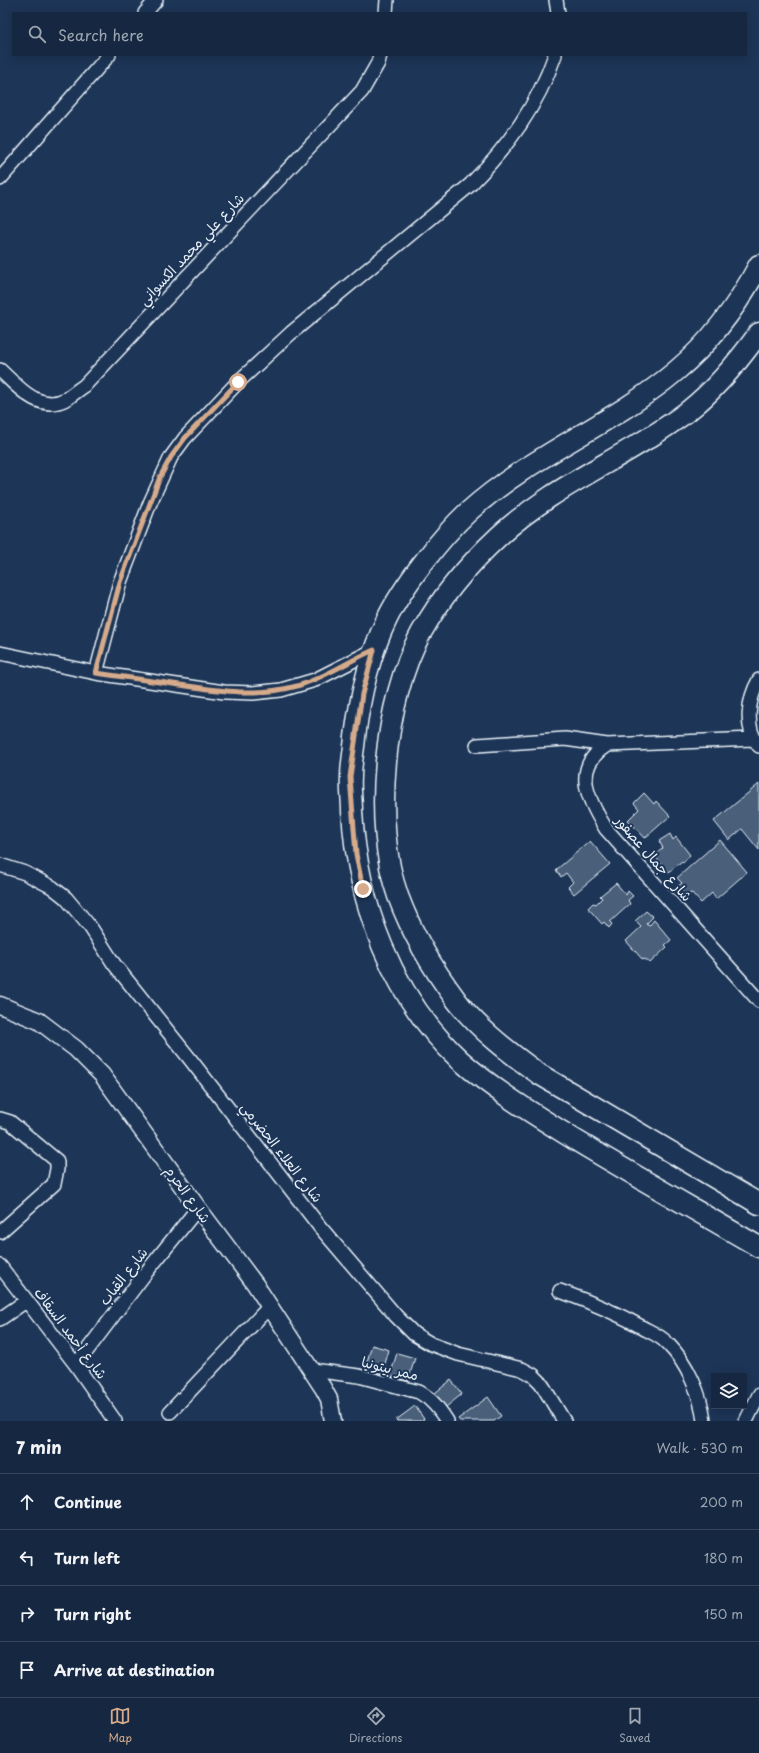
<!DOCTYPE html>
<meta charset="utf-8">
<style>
body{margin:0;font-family:"Playpen Sans","Playpen Sans Arabic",sans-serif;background:#1f3048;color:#f1f3f6}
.controls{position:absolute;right:12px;bottom:12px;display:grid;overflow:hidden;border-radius:0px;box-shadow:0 2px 10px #0003}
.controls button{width:36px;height:36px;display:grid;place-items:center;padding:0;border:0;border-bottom:1px solid #35445a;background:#162841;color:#f1f3f6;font:20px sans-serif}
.stop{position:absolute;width:12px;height:12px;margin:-9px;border:3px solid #d6ab8b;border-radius:50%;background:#fff}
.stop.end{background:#d6ab8b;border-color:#fff;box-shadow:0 1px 4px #0008}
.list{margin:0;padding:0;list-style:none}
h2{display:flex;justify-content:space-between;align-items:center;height:52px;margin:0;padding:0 16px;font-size:17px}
h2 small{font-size:13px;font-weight:400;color:#9ea6b1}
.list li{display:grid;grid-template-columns:26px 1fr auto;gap:12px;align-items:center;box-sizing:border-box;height:56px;padding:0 16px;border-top:1px solid #35445a}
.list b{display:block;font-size:15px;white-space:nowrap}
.list em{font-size:13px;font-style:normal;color:#9ea6b1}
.icon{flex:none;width:22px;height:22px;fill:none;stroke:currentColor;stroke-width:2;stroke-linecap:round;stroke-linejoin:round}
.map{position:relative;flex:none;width:759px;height:1421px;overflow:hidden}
.search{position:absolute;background:#162841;box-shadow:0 2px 10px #0003;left:12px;right:12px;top:12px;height:44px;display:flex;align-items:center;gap:10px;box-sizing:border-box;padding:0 14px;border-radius:0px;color:#9ea6b1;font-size:15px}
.sheet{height:276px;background:#162841}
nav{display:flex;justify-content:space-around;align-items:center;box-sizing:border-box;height:56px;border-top:1px solid #35445a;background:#162841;font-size:11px;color:#9ea6b1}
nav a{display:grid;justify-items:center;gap:2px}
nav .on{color:#d6ab8b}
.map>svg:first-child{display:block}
.building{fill:#495e7a;stroke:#e8f1f8}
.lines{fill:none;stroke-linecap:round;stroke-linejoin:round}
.minor-casing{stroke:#e8f1f8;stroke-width:16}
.tertiary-casing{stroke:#e8f1f8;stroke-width:19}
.primary-casing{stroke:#e8f1f8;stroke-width:23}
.minor{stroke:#1d3557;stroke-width:13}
.tertiary{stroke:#1d3557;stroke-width:16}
.primary{stroke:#1d3557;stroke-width:20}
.route{stroke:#d6ab8b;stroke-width:5}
.labels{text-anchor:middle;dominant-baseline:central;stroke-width:4;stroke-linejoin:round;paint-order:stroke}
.street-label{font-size:14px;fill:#e8f1f8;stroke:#1d3557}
</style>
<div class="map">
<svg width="759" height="1421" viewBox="0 0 759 1421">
<rect width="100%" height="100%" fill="#1d3557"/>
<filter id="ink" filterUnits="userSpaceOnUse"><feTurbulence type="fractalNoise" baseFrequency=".025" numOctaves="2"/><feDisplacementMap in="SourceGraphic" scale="8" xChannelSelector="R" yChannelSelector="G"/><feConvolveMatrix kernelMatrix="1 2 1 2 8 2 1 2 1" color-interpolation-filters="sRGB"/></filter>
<g filter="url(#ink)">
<path class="building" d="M759 784V850L742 829 729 840 714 821Z
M644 793 654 804 656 801 670 816 645 838 628 820 639 809 634 803Z
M670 834 673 840 676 837 690 855 683 863 682 861 669 872 654 856 663 848 659 841Z
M720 840 747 872 716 899 712 893 701 903 692 893 685 895 677 887 682 883 677 878Z
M590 841 610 864 574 894 568 887 573 882 566 873 561 877 556 870Z
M616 883 626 895 628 891 633 896 628 900 630 904 610 922 612 924 609 928 604 922 602 924 588 908 593 903 596 904 602 898 600 896Z
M646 911 653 917 646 924 649 926 654 920 671 940 665 945 667 947 650 963 645 959 643 960 626 941 641 927 635 921Z
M372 1345 389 1350 382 1374 365 1368Z
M397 1353 415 1358 408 1381 390 1376Z
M451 1380 462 1394 446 1407 435 1393Z
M488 1397 501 1416 494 1421H460L458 1419Z
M415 1406 424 1419 421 1421H397L396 1420Z"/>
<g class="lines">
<defs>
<path id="minor" d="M556 0 558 13
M145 13 156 0
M386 13 387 0
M0 179 109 55
M0 370C18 387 39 413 66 399 72 395 78 390 84 386L362 91 378 63 380 55
M0 653 96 673 224 692 253 693 281 690 315 680 374 650
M96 673 120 582 150 503 171 457 185 438 238 382 291 333 470 185C508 146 537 107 555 55
M759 680C748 699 744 728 759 746
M753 739 607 745C571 768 588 800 606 829L759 1001
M477 745 565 739 607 745
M0 865 25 873 52 887 66 898 91 928 114 964 190 1059 320 1227 396 1316 414 1334 431 1344 458 1354 522 1369 533 1375 541 1383 564 1421
M0 1119 10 1122 57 1161V1169L54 1184 0 1232
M0 1266 76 1365 115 1421
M560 1291C590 1302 618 1313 645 1329 653 1333 662 1337 668 1344 687 1363 701 1394 704 1421
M0 1319 26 1301
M76 1365 144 1275 198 1208
M312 1370 359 1376 419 1392C432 1399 439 1409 447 1421
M170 1412 270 1306
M746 1421 759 1395"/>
<path id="tertiary" d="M0 1005 39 1021 76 1049 102 1075 198 1208 255 1284 323 1388 329 1399 333 1421"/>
<path id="primary" d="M759 265C738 305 711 342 676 371 612 425 531 455 468 512 441 537 403 586 387 619 369 656 360 696 355 737 354 750 351 764 351 777 350 788 352 800 352 811 357 903 392 997 460 1060 496 1092 537 1116 577 1141 637 1177 699 1212 759 1247
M759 333C738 362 716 389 688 411 628 457 555 484 499 536 469 564 441 597 421 633 384 700 372 824 398 896 412 934 433 969 457 1001 478 1029 511 1054 539 1074L759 1204"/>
</defs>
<use href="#minor" class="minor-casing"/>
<use href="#tertiary" class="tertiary-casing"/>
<use href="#primary" class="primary-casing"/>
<use href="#minor" class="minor"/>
<use href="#tertiary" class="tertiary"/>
<use href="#primary" class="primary"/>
</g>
</g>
<g class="lines" filter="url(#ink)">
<path class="route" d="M238 382 185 438 171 457 160 477 120 582 96 673C124 677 152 681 180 685 220 691 258 697 297 686 325 678 348 661 374 650L362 694 350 777 356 854 363 889"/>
</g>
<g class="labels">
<g class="street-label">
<text transform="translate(191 249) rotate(-47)">شارع علي محمد الكسواني</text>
<text transform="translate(654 858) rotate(49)">شارع جمال عصفور</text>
<text transform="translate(282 1152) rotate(52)">شارع العلاء الحضرمي</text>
<text transform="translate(188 1194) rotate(54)">شارع الحرم</text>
<text transform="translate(123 1276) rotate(-52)">شارع القباب</text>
<text transform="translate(71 1333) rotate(53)">شارع أحمد السقاف</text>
<text transform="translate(390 1368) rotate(14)">ممر بيتونيا</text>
</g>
</g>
</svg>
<div class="controls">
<button><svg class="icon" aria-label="layers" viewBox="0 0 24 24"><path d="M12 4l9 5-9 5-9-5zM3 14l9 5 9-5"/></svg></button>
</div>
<div class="stop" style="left:238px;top:382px"></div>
<div class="stop end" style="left:363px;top:889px"></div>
<div class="search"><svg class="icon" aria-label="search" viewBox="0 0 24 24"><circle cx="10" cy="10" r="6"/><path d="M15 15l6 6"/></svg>Search here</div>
</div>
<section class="sheet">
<h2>7 min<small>Walk · 530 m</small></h2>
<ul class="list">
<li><svg class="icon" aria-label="ahead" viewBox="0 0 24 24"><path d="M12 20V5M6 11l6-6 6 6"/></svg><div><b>Continue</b></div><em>200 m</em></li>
<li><svg class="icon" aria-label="left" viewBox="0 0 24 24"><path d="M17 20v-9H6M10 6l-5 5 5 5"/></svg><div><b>Turn left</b></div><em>180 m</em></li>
<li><svg class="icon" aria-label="right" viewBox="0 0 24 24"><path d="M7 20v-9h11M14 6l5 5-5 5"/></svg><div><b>Turn right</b></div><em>150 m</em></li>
<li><svg class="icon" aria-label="arrive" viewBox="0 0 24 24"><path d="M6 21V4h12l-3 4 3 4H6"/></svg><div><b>Arrive at destination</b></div></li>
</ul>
</section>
<nav>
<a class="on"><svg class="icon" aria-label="map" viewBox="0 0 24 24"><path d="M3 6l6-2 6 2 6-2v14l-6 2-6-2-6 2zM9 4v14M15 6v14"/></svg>Map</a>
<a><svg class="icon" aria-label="directions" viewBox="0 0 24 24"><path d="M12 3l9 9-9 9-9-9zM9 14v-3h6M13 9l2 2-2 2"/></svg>Directions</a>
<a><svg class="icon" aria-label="saved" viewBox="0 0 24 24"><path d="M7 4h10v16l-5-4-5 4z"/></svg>Saved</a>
</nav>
